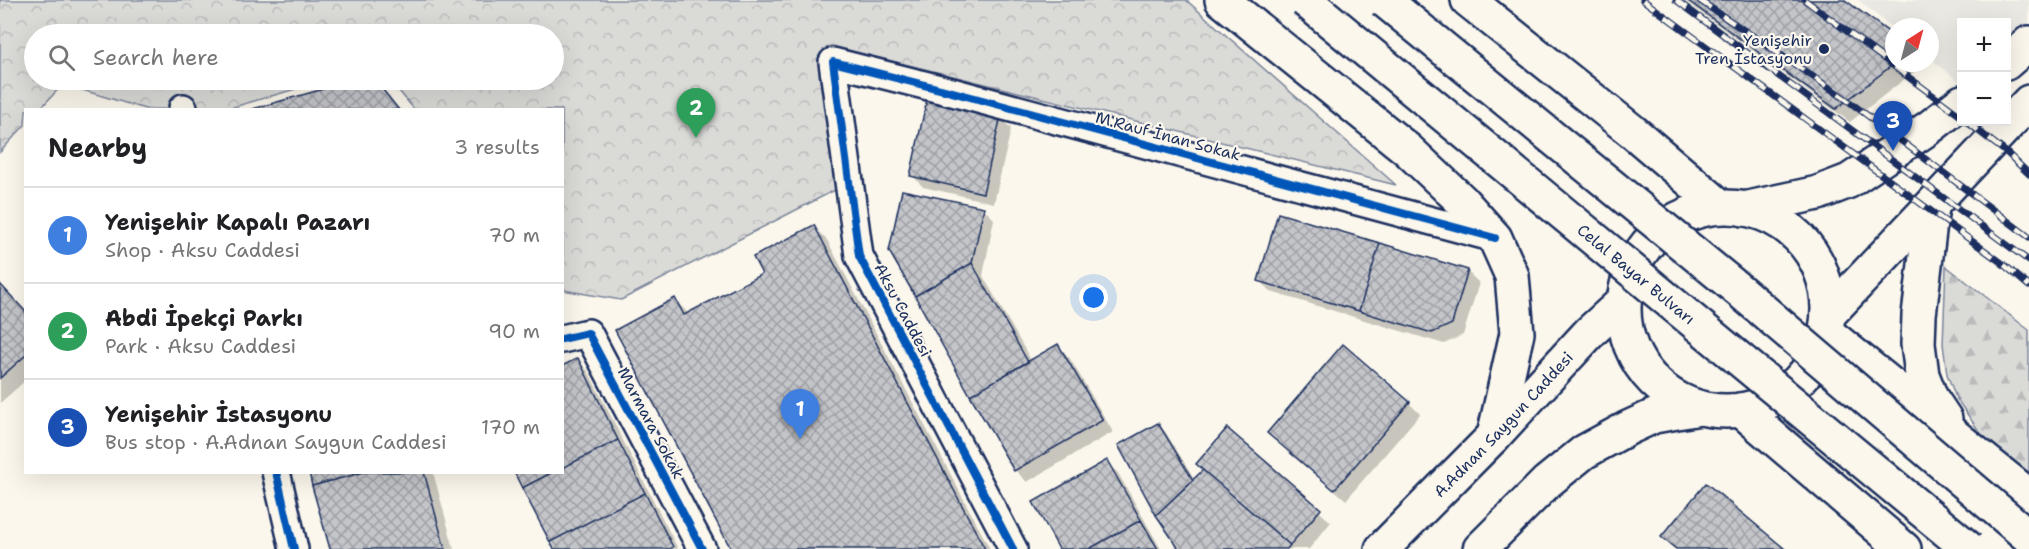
<!DOCTYPE html>
<meta charset="utf-8">
<style>
body{margin:0;font-family:"Shantell Sans",sans-serif;background:#f2f2f2;color:#202124}
.controls{position:absolute;right:18px;top:18px;display:grid;overflow:hidden;border-radius:0px;box-shadow:0 6px 24px #0002}
.controls button{width:54px;height:54px;display:grid;place-items:center;padding:0;border:0;border-bottom:2px solid #e0e0e0;background:#fff;color:#202124;font:30px sans-serif}
.compass{position:absolute;left:1885px;top:18px;width:54px;height:54px;border-radius:50%;background:#fff;box-shadow:0 6px 24px #0002;rotate:36deg}
.you{position:absolute;left:1094px;top:298px;width:21px;height:21px;margin:-15px;border:4px solid #fff;border-radius:50%;background:#1a73e8;box-shadow:0 0 0 9px #1a73e833}
.badge{display:grid;place-items:center;width:39px;height:39px;border-radius:50%;background:#111827;color:#fff;font-size:20px;font-weight:700}
.pin{position:absolute;translate:-50% -50px;filter:drop-shadow(0 2px 3px #0008)}
.pin::after{content:'';position:absolute;top:32px;width:21px;height:18px;background:inherit;clip-path:polygon(0 0,100% 0,50% 100%)}
.list{margin:0;padding:0;list-style:none}
h2{display:flex;justify-content:space-between;align-items:center;height:78px;margin:0;padding:0 24px;font-size:26px}
h2 small{font-size:20px;font-weight:400;color:#757577}
.list li{display:grid;grid-template-columns:39px 1fr auto;gap:18px;align-items:center;box-sizing:border-box;height:96px;padding:0 24px;border-top:2px solid #e0e0e0}
.list b{display:block;font-size:22px;white-space:nowrap}
.list p{margin:0;font-size:20px;white-space:nowrap;color:#757577}
.list em{font-size:20px;font-style:normal;color:#757577}
.icon{flex:none;width:33px;height:33px;fill:none;stroke:currentColor;stroke-width:2;stroke-linecap:round;stroke-linejoin:round}
.map{position:relative;flex:none;width:2029px;height:549px;overflow:hidden}
.search{position:absolute;background:#fff;box-shadow:0 6px 24px #0002;left:24px;top:24px;width:540px;height:66px;display:flex;align-items:center;gap:15px;box-sizing:border-box;padding:0 21px;border-radius:33px;color:#757577;font-size:22px}
.panel{position:absolute;background:#fff;box-shadow:0 6px 24px #0002;left:24px;top:108px;width:540px;height:366px;border-radius:0px}
.map>svg:first-child{display:block}
.built{fill:#eae8e2}
.forest{fill:url(#forest-firs);stroke:#7a849a;stroke-width:1.5}
.park{fill:url(#park-crowns);stroke:#7a849a;stroke-width:1.5}
.shadow{fill:#0003}
.building{fill:url(#building-cross-hatch);stroke:#1b2f5e;stroke-width:1.5}
.lines{fill:none;stroke-linecap:round;stroke-linejoin:round}
.minor-casing{stroke:#1b2f5e;stroke-width:32}
.secondary-casing{stroke:#1b2f5e;stroke-width:38}
.primary-casing{stroke:#1b2f5e;stroke-width:38}
.minor{stroke:#fbf7ec;stroke-width:27}
.secondary{stroke:#fbf7ec;stroke-width:33}
.primary{stroke:#fbf7ec;stroke-width:33}
.rail-casing{stroke:#1b2f5e;stroke-width:7}
.rail{stroke:#fbf7ec;stroke-width:4.5;stroke-dasharray:14;stroke-linecap:butt}
.primary-bridge-casing{stroke:#1b2f5e;stroke-width:38;stroke-linecap:butt}
.primary-bridge{stroke:#fbf7ec;stroke-width:33}
.cycleway-casing{stroke:#fbf7ec;stroke-width:11}
.cycleway{stroke:#0057b8;stroke-width:8}
.poi-dot{fill:#1b2f5e;stroke:#fbf7ec;stroke-width:2}
.labels{text-anchor:middle;dominant-baseline:central;stroke-width:4.5;stroke-linejoin:round;paint-order:stroke}
.poi-label{font-size:16px;fill:#1b2f5e;stroke:#fbf7ec;text-anchor:end}
.street-label{font-size:16px;fill:#1b2f5e;stroke:#fbf7ec}
</style>
<div class="map">
<svg width="2029" height="549" viewBox="0 0 2029 549">
<defs>
<pattern id="forest-firs" width="22" height="20" patternUnits="userSpaceOnUse" patternTransform="scale(1.5)"><rect width="22" height="20" fill="#dadad7"/><path d="M5 1l3.5 6h-7zM16 11l3.5 6h-7z" fill="#babbbb"/></pattern>
<pattern id="park-crowns" width="20" height="18" patternUnits="userSpaceOnUse" patternTransform="scale(1.5)"><rect width="20" height="18" fill="#dadad7"/><path d="M2 6a3 3 0 1 1 6 0M12 15a3 3 0 1 1 6 0" fill="none" stroke="#babbbb"/></pattern>
<pattern id="building-cross-hatch" width="8" height="8" patternUnits="userSpaceOnUse" patternTransform="scale(1.5)"><rect width="8" height="8" fill="#c3c5c9"/><path d="M0 0l8 8M0 8l8-8" fill="none" stroke="#9ea0a6"/></pattern>
</defs>
<rect width="100%" height="100%" fill="#fbf7ec"/>
<filter id="ink" filterUnits="userSpaceOnUse"><feTurbulence type="fractalNoise" baseFrequency=".0167" numOctaves="2"/><feDisplacementMap in="SourceGraphic" scale="12" xChannelSelector="R" yChannelSelector="G"/><feConvolveMatrix kernelMatrix="1 2 1 2 8 2 1 2 1" color-interpolation-filters="sRGB"/></filter>
<g filter="url(#ink)">
<path class="built" d="M1858 0H2029V43L2007 63 2006 22H1962L1961 83 1930 58V27H1894V29Z"/>
<path class="forest" d="M1946 266 2029 330V475L1985 440 1956 398 1947 374 1943 344Z"/>
<path class="park" d="M0 0H1186L1396 185 831 46 818 60 837 189 621 300 563 290 562 110 414 109 390 80H554V34H34V80H327L223 110 145 109 63 84 40 109 26 110 25 125 0 152Z"/>
<path class="shadow" d="M1684 0H1842L1894 63H1925L1850 122Z
M361 80H374L400 110H255Z
M1000 117 1011 129 994 203 923 187 912 175Z
M983 208 994 219 983 276 1032 362 1058 346 1069 357 1113 432 1027 482 1016 471 891 251Z
M1279 215 1468 272 1479 283 1463 335 1444 344 1271 292 1260 280Z
M813 227 827 240 990 549H732L675 300 688 313 765 274Z
M0 286 26 312V380L0 403Z
M577 360 588 371 678 549H556L562 472Z
M1409 403 1420 414 1346 500 1269 433Z
M1158 425 1166 433 1195 480 1205 471 1227 430 1331 522 1309 549H1181Z
M1106 462 1118 473 1161 549H1061Z
M311 472H433L454 549H331Z"/>
<path class="building" d="M1687 0H1845L1894 36 1895 63 1836 109Z
M355 80H375L399 110H249Z
M927 99 1001 116 983 193 910 176Z
M902 190 984 207 972 263 915 296 889 251Z
M1278 213 1380 243 1359 311 1258 281Z
M814 225 985 549H731L615 330 675 298 684 315 762 274 753 257Z
M1380 243 1468 270 1452 324 1432 333 1359 311Z
M972 263 1028 362 970 395 915 296Z
M0 284 26 312V355L0 378Z
M1058 344 1103 420 1014 471 970 395Z
M1343 344 1410 402 1334 490 1267 433Z
M578 358 618 440 562 468V366Z
M1158 423 1193 480 1156 515 1118 445Z
M1227 428 1321 509 1290 545 1196 464Z
M618 440 645 493 550 542 522 488 553 472H562V468Z
M1107 460 1141 520 1089 549H1059L1033 502Z
M1203 470 1290 545 1287 549H1179L1156 515Z
M309 472H364L312 486Z
M364 472H424L445 549H330L312 486Z
M514 472H553L522 488Z
M1706 483 1785 549H1676L1661 537Z
M645 493 673 547 670 549H554L550 542Z
M1141 520 1158 549H1089Z"/>
<g class="lines">
<defs>
<path id="minor" d="M183 108V110
M562 339 588 333 702 549
M276 472 294 549
M1013 549 859 256 833 62 952 92 1495 238"/>
<g id="secondary">
<path d="M2006 63 2029 43"/>
<circle cx="1726" cy="309" r="102"/>
<path d="M1744 209 1818 193 1849 181 1930 127 1962 102"/>
<path d="M1828 315 2029 102"/>
<path id="s1" d="M1382 549 1494 436 1590 332 1624 301"/>
<path d="M1480 549 1547 482 1584 452 1628 428 1654 416 1700 408"/>
</g>
<path id="primary" d="M1222 0 1408 150 1461 200 1495 238 1512 276 1517 333 1494 436
M1468 0 1632 131 1720 206
M1932 206 1919 315 1918 344 1922 375 1931 398 1945 419
M1826 332 2029 496
M1741 410 1904 549"/>
</defs>
<use href="#minor" class="minor-casing"/>
<use href="#secondary" class="secondary-casing"/>
<use href="#primary" class="primary-casing"/>
<use href="#minor" class="minor"/>
<use href="#secondary" class="secondary"/>
<use href="#primary" class="primary"/>
<defs>
<path id="rail" d="M1643 0 2002 263 2029 286
M1676 0 2029 261
M1699 0 1843 97 2029 237
M1805 0 1962 117
M1967 122 2007 153 2029 174"/>
</defs>
<use href="#rail" class="rail-casing"/>
<use href="#rail" class="rail"/>
<defs>
<g id="primary-bridge">
<path id="s2" d="M1305 0 1969 549"/>
<path d="M1384 0 1740 291 2029 537"/>
</g>
</defs>
<use href="#primary-bridge" class="primary-bridge-casing"/>
<use href="#primary-bridge" class="primary-bridge"/>
<defs>
<path id="cycleway" d="M562 339 588 333 702 549
M276 472 294 549
M1013 549 859 256 833 62 952 92 1495 238"/>
</defs>
<use href="#cycleway" class="cycleway-casing"/>
<use href="#cycleway" class="cycleway"/>
</g>
</g>
<circle class="poi-dot" cx="1824" cy="49" r="6"/>
<g class="labels">
<g class="poi-label">
<text x="1812" y="40">Yenişehir<tspan x="1812" dy="18">Tren İstasyonu</tspan></text>
</g>
<g class="street-label">
<text transform="translate(1168 136) rotate(15)">M.Rauf İnan Sokak</text>
<text stroke="none"><textPath href="#s2" startOffset="430">Celal Bayar Bulvarı</textPath></text>
<text transform="translate(903 310) rotate(62)">Aksu Caddesi</text>
<text transform="translate(651 423) rotate(62)">Marmara Sokak</text>
<text stroke="none"><textPath href="#s1" startOffset="174">A.Adnan Saygun Caddesi</textPath></text>
</g>
</g>
</svg>
<div class="controls">
<button>+</button>
<button>−</button>
</div>
<svg class="compass" viewBox="-18 -18 36 36"><path d="M0-13l5 13h-10z" fill="#e53935"/><path d="M0 13l5-13h-10z" fill="#757577"/></svg>
<div class="you"></div>
<div class="pin badge" style="left:800px;top:439px;background:#3f7fe0">1</div>
<div class="pin badge" style="left:696px;top:138px;background:#2e9e5b">2</div>
<div class="pin badge" style="left:1893px;top:151px;background:#1a4fb4">3</div>
<div class="search"><svg class="icon" aria-label="search" viewBox="0 0 24 24"><circle cx="10" cy="10" r="6"/><path d="M15 15l6 6"/></svg>Search here</div>
<section class="panel">
<h2>Nearby<small>3 results</small></h2>
<ul class="list">
<li><span class="badge" style="background:#3f7fe0">1</span><div><b>Yenişehir Kapalı Pazarı</b><p>Shop · Aksu Caddesi</p></div><em>70 m</em></li>
<li><span class="badge" style="background:#2e9e5b">2</span><div><b>Abdi İpekçi Parkı</b><p>Park · Aksu Caddesi</p></div><em>90 m</em></li>
<li><span class="badge" style="background:#1a4fb4">3</span><div><b>Yenişehir İstasyonu</b><p>Bus stop · A.Adnan Saygun Caddesi</p></div><em>170 m</em></li>
</ul>
</section>
</div>
